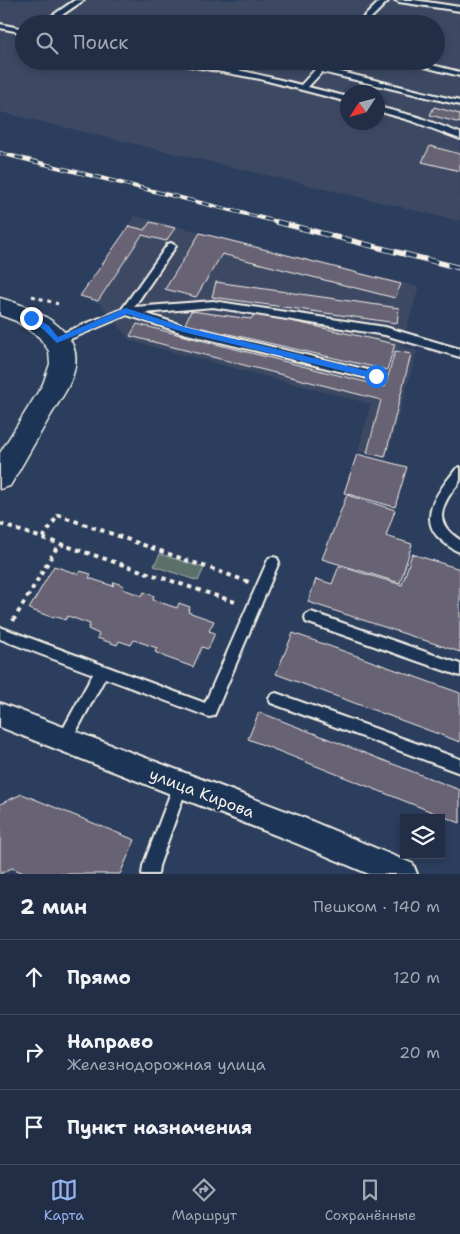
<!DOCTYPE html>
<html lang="ru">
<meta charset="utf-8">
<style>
body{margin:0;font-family:"Shantell Sans",sans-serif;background:#29364d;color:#f1f3f6}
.controls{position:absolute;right:15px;bottom:15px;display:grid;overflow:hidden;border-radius:0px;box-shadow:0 2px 8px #0003}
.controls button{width:45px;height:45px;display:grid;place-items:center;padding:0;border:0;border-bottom:1px solid #3e4a5f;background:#212e46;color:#f1f3f6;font:25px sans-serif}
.compass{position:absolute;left:340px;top:85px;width:45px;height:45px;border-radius:50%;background:#212e46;box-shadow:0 2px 8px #0003;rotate:234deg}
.stop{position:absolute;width:15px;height:15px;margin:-11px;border:4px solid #1a73e8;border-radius:50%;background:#fff}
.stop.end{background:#1a73e8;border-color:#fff;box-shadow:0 1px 5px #0008}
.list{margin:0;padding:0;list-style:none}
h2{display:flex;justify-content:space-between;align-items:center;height:65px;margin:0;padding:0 20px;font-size:21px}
h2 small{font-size:16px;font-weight:400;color:#a2a8b3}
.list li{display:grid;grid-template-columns:32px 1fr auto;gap:15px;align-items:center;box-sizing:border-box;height:75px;padding:0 20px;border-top:1px solid #3e4a5f}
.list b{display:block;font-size:19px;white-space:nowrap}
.list p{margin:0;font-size:16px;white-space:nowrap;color:#a2a8b3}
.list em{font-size:16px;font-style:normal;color:#a2a8b3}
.icon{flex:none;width:28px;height:28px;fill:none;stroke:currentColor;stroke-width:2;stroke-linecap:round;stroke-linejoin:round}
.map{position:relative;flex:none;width:460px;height:874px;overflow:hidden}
.search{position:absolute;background:#212e46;box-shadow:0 2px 8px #0003;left:15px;right:15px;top:15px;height:55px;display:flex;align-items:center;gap:12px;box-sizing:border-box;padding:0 18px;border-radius:28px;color:#a2a8b3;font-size:19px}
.sheet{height:290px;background:#212e46}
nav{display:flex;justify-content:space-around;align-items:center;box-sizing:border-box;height:70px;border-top:1px solid #3e4a5f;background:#212e46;font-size:14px;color:#a2a8b3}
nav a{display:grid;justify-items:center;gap:2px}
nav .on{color:#95b2f1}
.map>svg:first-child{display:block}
.built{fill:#3e4964;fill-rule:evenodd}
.green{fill:#5c706b;stroke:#a8b0aa}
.building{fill:#676275;stroke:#f4f1e8}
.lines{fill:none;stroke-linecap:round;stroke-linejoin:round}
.lane-casing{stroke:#f4f1e8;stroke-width:4}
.street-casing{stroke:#f4f1e8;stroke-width:4}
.secondary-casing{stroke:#f4f1e8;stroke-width:3}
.path-far1{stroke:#f4f1e8;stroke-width:3;stroke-dasharray:4 4;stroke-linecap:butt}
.path{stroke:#f4f1e8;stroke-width:4;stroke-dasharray:4.5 4.5;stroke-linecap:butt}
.lane{fill:#1d3557;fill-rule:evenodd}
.street{fill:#1d3557;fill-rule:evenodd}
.secondary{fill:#1d3557;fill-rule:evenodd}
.rail-far1-casing{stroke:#f4f1e8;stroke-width:4}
.rail-casing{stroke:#f4f1e8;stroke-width:5.5}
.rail-far1{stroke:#1d3557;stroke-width:2.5;stroke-dasharray:8;stroke-linecap:butt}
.rail{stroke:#1d3557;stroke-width:4;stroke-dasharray:11;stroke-linecap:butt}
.route{fill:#1a73e8}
.labels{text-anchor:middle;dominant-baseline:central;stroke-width:5;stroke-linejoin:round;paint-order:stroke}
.near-street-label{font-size:16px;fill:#f4f1e8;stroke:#1d3557}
</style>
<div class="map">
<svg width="460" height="874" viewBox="0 0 460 874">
<rect width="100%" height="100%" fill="#2c3e5d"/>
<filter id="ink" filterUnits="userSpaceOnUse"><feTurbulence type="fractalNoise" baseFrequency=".02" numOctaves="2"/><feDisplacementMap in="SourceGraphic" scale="10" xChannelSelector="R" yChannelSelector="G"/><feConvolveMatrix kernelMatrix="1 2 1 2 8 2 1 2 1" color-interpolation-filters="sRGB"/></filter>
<g filter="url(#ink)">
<path class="built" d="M0 0H460V221L0 112ZM24 24H436V61H24ZM348 92H378V122H348Z
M135 216 419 287 401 346 417 351 386 459 358 451 371 404 131 341 98 301 80 296Z"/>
<path class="green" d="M160 554 204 568 198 581 154 566Z"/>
<path class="building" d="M434 107 460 114V123L430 115Z
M430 146 460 154V171L422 162Z
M150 222 175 228 166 241 142 235 98 301 80 296 129 226 145 230Z
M200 233 401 284 395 298 222 254 196 297 165 289Z
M216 282 399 308 397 323 212 297Z
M191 311 251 319 255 313 395 344 387 370 185 324Z
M137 324 385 387 395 351 411 354 385 457 367 453 381 400 130 336Z
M357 454 407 467 395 507 344 493Z
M347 495 395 510 386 536 412 544 400 583 322 559Z
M412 554 460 569V652L308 602 316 579 332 584 339 566 402 585Z
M54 566 78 574 80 571 91 574 89 578 113 586 114 582 124 586 123 589 142 596 144 592 154 596 153 600 177 608 179 603 190 607 188 612 214 621 209 631 215 633 208 649 202 647 193 667 165 657 155 652 157 648 134 640 131 645 119 641 117 645 97 638 99 634 88 629 90 624 68 616 65 620 55 616 54 618 29 609Z
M293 633 460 693V742L276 674Z
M259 712 460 790V823L248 739Z
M22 794 135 840 120 874H26L12 868 0 874V804Z"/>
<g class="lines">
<defs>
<path id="lane" d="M75 0H84L49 24H40Z
M381 0H389L365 24H357Z
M395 0H414L460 7V11L399 2Z
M0 24 24 29V33L0 28Z
M162 61C209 61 256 74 301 85L323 61H331L325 68 460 101V105L322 72 308 87 348 97V102L260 79Z
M401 61H416L460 72V76Z
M378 107 418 117 460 133V139L412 121 378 111Z
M171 243 176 246 134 307 213 301 385 327 460 349V357L385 335 213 307 144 313 184 326 376 372 381 376 376 380 183 333 127 315 61 343H53L52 340 53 337 122 309 168 244Z
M460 467C460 471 460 476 460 480 459 484 454 489 451 493 437 514 439 526 460 540V552C451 549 444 543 437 536 418 514 442 487 456 469Z
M273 557 277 558 279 562 214 716 209 717 105 678 69 745 64 747 59 745 57 740 93 674 0 639V627L205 703 267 562 269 558Z
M311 612 460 664V676L306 622 305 618 306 614Z
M276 693 460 759V773L271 703 269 699 271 695Z
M181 777 186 779 188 784 159 866 158 874H142L143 866 174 784 176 779Z"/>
<path id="street" d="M0 703 302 817 413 864 417 874H369L298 844 0 727Z"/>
<path id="secondary" d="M0 298C29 306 82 327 75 366 72 386 58 402 48 420 35 442 23 464 10 486L0 489V453L43 384 50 364 49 351 39 337 16 321 0 315Z"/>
</defs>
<use href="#lane" class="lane-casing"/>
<use href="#street" class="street-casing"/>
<use href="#secondary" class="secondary-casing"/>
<path class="path-far1" d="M32 296 58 304"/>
<path class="path" d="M0 524 238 603
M43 538 58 515 249 582
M13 621 59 544"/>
<use href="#lane" class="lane"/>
<use href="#street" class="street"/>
<use href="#secondary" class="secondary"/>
<defs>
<path id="rail-far1" d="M0 153 282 223"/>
<path id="rail" d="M277 222 460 268"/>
</defs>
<use href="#rail-far1" class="rail-far1-casing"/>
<use href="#rail" class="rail-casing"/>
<use href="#rail-far1" class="rail-far1"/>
<use href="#rail" class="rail"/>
</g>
</g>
<path class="route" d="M126 308 184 327 376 373 380 376 376 379 183 332 127 314 57 343 44 330 27 318 33 316 49 326 58 337Z"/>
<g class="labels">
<g class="near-street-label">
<text transform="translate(202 793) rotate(21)">улица Кирова</text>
</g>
</g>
</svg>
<div class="controls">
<button><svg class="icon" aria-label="layers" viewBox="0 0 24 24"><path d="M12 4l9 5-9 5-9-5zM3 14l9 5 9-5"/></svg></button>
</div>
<svg class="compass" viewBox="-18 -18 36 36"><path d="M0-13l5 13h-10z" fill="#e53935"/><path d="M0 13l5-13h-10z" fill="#a2a8b3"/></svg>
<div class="stop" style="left:376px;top:376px"></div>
<div class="stop end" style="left:31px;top:318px"></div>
<div class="search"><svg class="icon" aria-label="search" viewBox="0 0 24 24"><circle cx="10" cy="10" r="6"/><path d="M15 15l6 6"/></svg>Поиск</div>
</div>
<section class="sheet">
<h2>2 мин<small>Пешком · 140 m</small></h2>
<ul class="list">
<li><svg class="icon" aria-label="ahead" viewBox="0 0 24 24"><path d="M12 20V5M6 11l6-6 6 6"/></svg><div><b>Прямо</b></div><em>120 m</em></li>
<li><svg class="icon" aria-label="right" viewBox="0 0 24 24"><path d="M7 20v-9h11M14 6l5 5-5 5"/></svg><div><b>Направо</b><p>Железнодорожная улица</p></div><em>20 m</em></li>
<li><svg class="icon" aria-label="arrive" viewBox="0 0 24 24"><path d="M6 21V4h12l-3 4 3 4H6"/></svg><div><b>Пункт назначения</b></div></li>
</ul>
</section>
<nav>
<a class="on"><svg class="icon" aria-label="map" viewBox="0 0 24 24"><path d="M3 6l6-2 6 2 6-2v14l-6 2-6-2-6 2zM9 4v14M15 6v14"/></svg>Карта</a>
<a><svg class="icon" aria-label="directions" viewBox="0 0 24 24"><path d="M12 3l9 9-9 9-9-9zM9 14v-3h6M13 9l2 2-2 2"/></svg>Маршрут</a>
<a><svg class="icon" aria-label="saved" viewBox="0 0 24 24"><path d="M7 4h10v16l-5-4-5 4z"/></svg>Сохранённые</a>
</nav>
